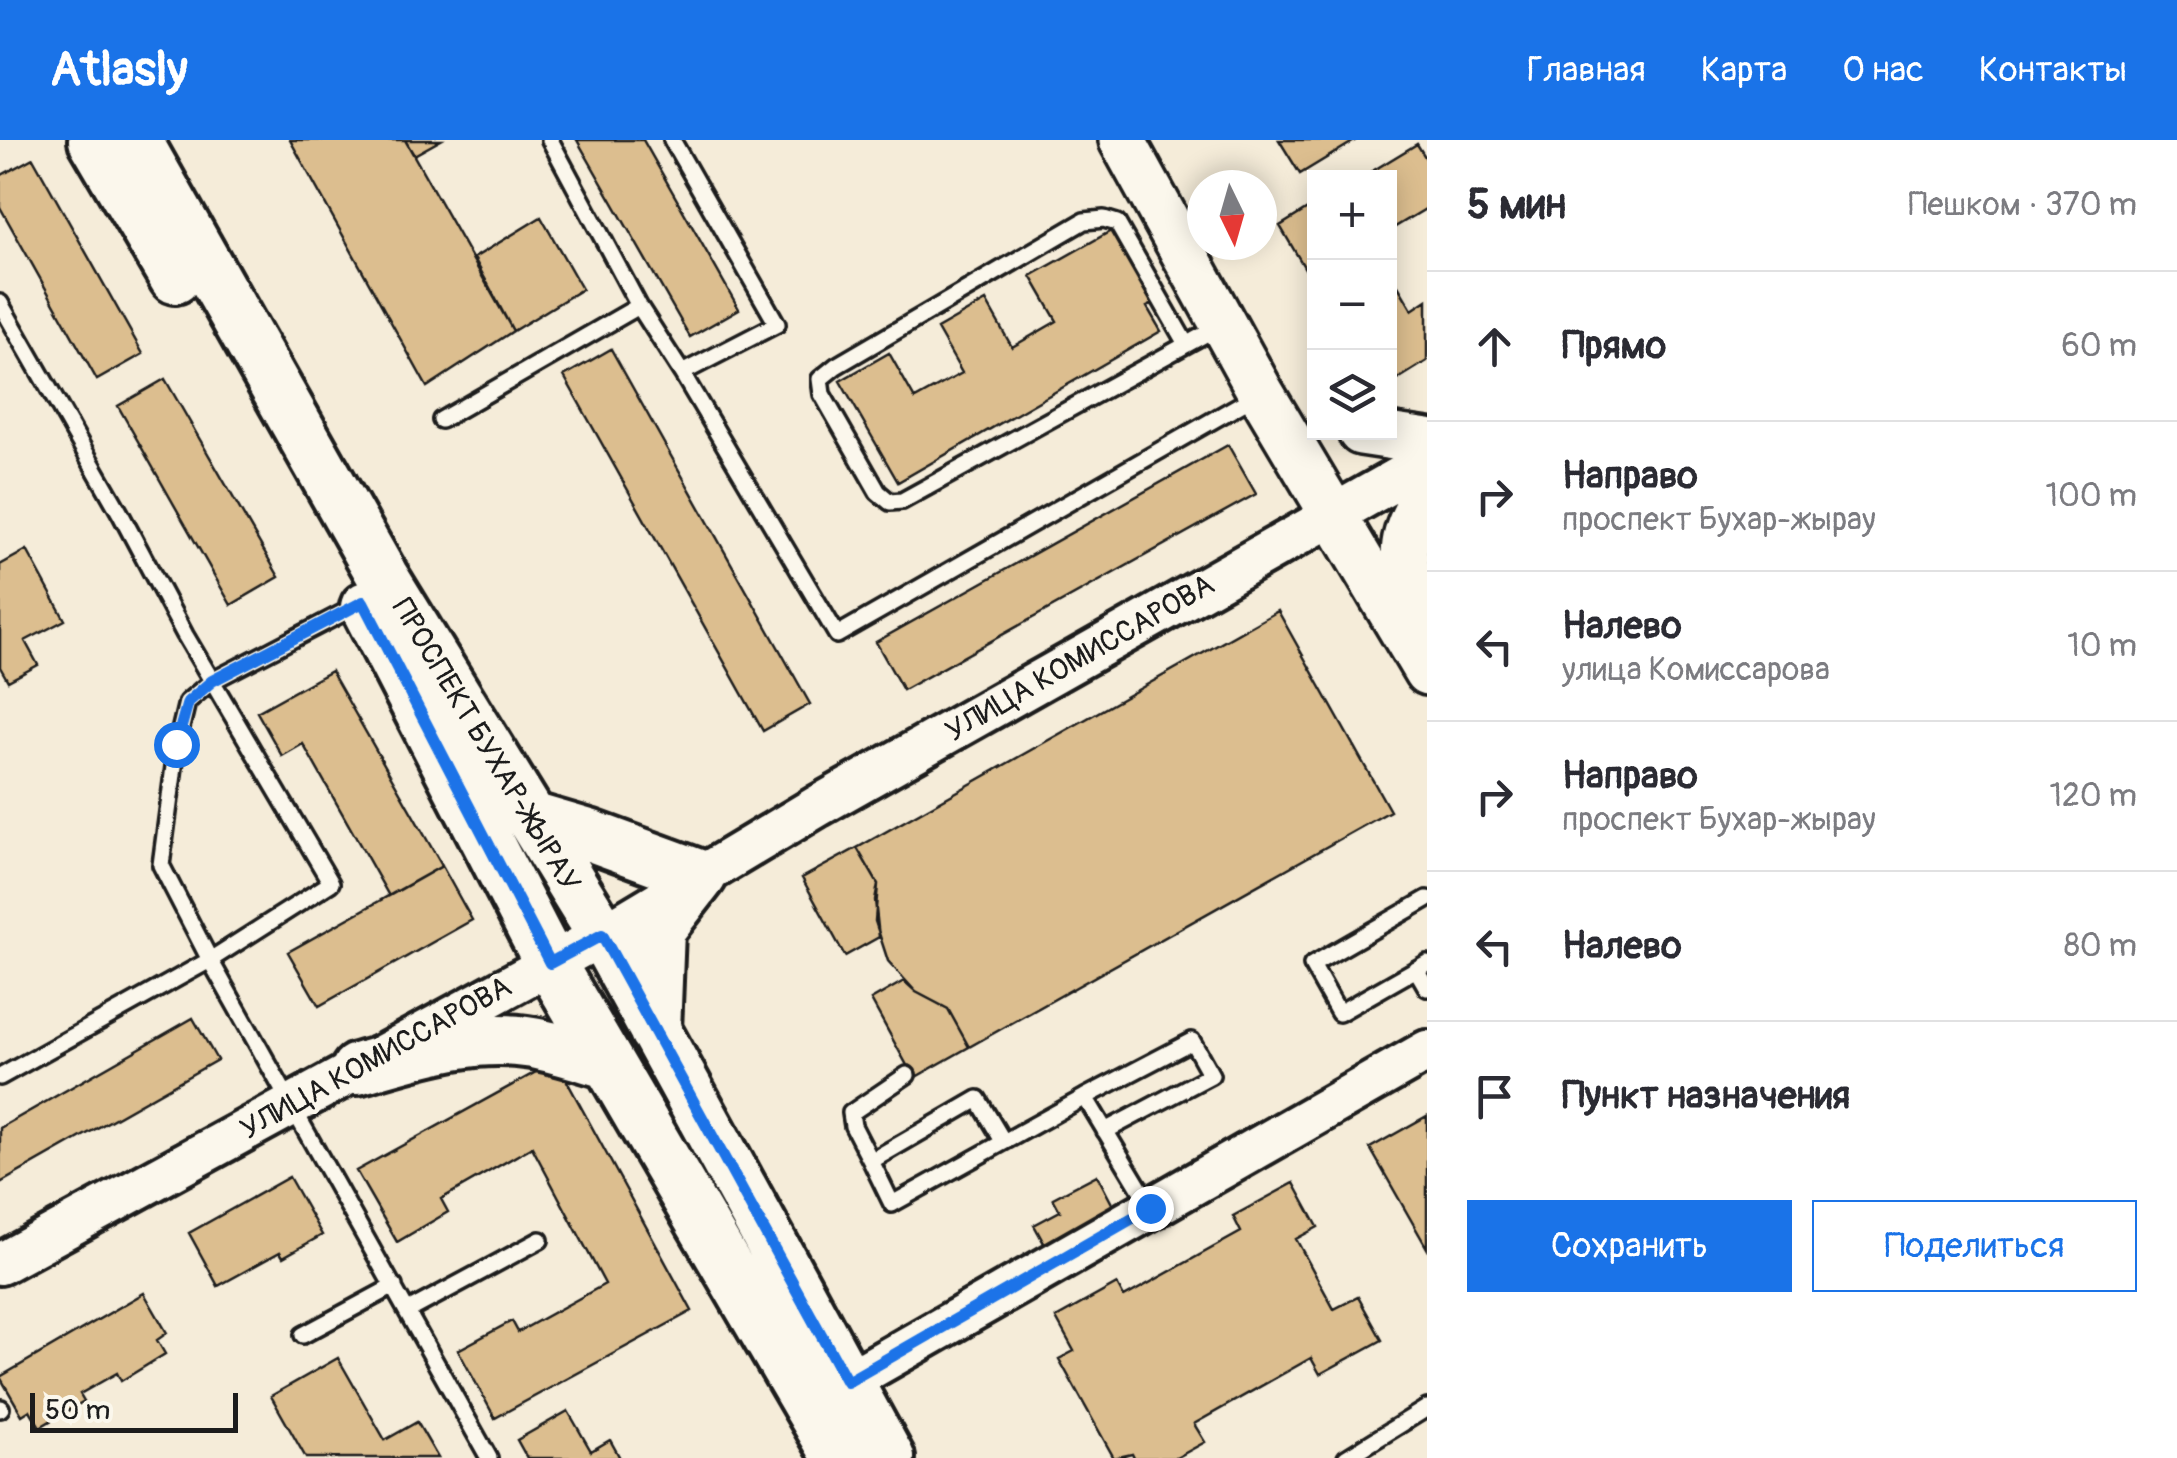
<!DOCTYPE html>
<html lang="ru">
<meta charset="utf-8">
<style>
body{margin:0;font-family:Pangolin,sans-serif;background:#f2f2f3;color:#2b2b33}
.controls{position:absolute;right:30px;top:30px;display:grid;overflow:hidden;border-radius:0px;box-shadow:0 5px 25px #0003}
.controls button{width:90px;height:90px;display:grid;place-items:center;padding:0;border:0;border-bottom:2px solid #e1e1e2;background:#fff;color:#2b2b33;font:50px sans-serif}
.compass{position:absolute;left:1187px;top:30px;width:90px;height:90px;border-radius:50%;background:#fff;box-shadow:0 5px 25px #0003;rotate:175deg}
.scale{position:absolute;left:30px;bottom:25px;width:208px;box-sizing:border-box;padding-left:10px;border:5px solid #1c1c1c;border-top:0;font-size:28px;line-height:35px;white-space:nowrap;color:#1c1c1c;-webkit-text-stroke:8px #fbf7ec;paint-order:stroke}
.stop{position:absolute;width:30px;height:30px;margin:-22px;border:8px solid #1a73e8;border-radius:50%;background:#fff}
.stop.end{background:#1a73e8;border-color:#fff;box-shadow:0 2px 10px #0008}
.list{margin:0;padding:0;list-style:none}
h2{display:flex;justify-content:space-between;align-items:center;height:130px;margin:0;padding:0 40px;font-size:42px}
h2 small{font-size:32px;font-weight:400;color:#7c7c81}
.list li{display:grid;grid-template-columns:65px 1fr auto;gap:30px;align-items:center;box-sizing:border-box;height:150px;padding:0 40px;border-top:2px solid #e1e1e2}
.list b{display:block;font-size:38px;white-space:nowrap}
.list p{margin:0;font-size:32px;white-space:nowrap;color:#7c7c81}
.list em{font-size:32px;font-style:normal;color:#7c7c81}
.actions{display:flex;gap:20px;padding:30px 40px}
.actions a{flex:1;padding:22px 0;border:2px solid #1a73e8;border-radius:0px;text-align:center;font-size:35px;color:#1a73e8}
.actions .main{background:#1a73e8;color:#fff}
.icon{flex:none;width:55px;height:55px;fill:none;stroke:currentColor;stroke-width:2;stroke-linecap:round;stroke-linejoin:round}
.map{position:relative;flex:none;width:1427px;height:1318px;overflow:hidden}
header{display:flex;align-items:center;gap:60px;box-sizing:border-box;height:140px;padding:0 50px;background:#1a73e8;color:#fff}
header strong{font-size:48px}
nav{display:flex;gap:55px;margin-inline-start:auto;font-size:35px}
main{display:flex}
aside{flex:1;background:#fff}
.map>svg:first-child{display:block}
.building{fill:#dcbe8f;stroke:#1c1c1c;stroke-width:2.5}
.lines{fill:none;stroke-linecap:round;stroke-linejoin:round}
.service-casing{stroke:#1c1c1c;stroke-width:22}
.tertiary-casing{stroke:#1c1c1c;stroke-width:48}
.secondary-casing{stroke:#1c1c1c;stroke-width:52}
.primary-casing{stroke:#1c1c1c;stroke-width:58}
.service{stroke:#fbf7ec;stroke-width:15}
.tertiary{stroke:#fbf7ec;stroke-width:40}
.secondary{stroke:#fbf7ec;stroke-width:45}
.primary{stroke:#fbf7ec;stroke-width:50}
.route{stroke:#1a73e8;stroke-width:12}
.labels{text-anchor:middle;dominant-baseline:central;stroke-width:9;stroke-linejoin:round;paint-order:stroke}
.street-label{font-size:30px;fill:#1c1c1c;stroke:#fbf7ec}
</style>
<header>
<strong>Atlasly</strong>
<nav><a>Главная</a><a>Карта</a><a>О нас</a><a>Контакты</a></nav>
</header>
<main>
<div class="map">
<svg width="1427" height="1318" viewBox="0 0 1427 1318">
<rect width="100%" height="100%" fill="#f5ecd9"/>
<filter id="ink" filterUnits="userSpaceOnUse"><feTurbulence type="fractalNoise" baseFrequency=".01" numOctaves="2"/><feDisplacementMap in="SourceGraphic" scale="20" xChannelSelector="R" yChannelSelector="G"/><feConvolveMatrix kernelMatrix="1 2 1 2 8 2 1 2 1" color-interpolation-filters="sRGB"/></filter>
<g filter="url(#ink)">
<path class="building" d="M290 0H405L513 191 427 247Z
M405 0H441L414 15Z
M577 0H643L739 169 690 197Z
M1279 0H1356L1300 34Z
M1417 4 1427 20V68L1390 90V38H1361Z
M33 18 143 214 97 240 0 67V36Z
M1314 65V144L1280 86Z
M541 77 582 149 513 191 474 118Z
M1111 91 1153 164 1147 167 1161 191 898 342 840 241 889 213 915 259 962 233 937 189 986 161 1012 207 1057 181 1031 136Z
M1390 132 1412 170 1427 160V221L1390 244Z
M611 209 810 564 763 591 564 236Z
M165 239 279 437 231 465 118 266Z
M1228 305 1256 354 903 550 876 502Z
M27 410 65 480 25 501 38 525 8 541 0 527V425Z
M1278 471 1390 671 969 907 948 869 916 852 888 821 875 781 878 744 857 708Z
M331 531 442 726 389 756 303 604 282 616 257 572Z
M857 708 878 744 875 760 879 797 845 816 802 738Z
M442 726 472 780 319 866 288 812Z
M904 841 916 852 948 869 969 907 914 938 871 860Z
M193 878 217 920 0 1043V988Z
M556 921 692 1171 495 1278 458 1210 512 1181 518 1192 605 1144 532 1007 441 1059 448 1072 397 1102 356 1031Z
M1427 976V1108L1370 1008Z
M1097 1035 1119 1077 1073 1090 1045 1105 1034 1085 1060 1071 1053 1058Z
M289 1037 322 1095 283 1117 280 1112 218 1146 189 1093Z
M1294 1043 1318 1087 1296 1099 1334 1169 1358 1157 1382 1200 1320 1234 1311 1218 1194 1284 1205 1302 1176 1318H1134L1132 1314 1114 1318 1059 1219 1074 1211 1056 1178 1117 1144 1124 1157 1241 1092 1233 1076Z
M144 1153 167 1193 157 1200 165 1214 121 1241 117 1233 80 1254 84 1261 40 1287 30 1270 22 1275 0 1237Z
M338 1218 385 1300 417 1282 438 1318H306L271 1256Z
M568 1271 591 1311 610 1300 620 1318H527L517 1300Z"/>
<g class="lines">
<defs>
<path id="service" d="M672 0 777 184 682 233 837 495 1257 255
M0 163 120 373 185 495 331 743 210 820 489 1318
M639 166 682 233
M1186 204 1117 83 1104 79 1084 81 836 226 820 239 822 254 878 352 890 362 902 361 1220 186
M441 280 639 166 550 0
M1427 759 1312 825 1339 873 1427 823
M1416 829 1427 848
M0 937 210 820 161 725 177 604 187 562 212 541 360 464
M1085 957 1192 901 1211 935 1105 991
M1003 1001 978 959 871 1021 892 1064 1085 957 1151 1067
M871 1021 853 986 851 973 907 935
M408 1171 540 1100
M303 1195 394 1146
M0 1269 1 1268
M1346 1318 1427 1268"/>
<path id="tertiary" d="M0 1124 603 795 818 666 1427 322
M847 1242 1427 911"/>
<path id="secondary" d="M1122 0 1261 253 1427 532
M1361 292 1427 302
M1424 493C1412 430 1385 418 1427 353"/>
<path id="primary" d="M94 0 175 138
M136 0 383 437 603 795 889 1318
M366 467 550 823 839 1318
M531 678 589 695 701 736 659 790 655 891
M357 929C414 913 472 892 533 903 558 908 583 916 608 923"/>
</defs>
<use href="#service" class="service-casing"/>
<use href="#tertiary" class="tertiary-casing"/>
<use href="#secondary" class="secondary-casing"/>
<use href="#primary" class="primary-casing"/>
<use href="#service" class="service"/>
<use href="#tertiary" class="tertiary"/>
<use href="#secondary" class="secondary"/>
<use href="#primary" class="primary"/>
</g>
</g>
<g class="lines" filter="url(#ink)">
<path class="route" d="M176 604 188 562 212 541 363 462 550 823 602 795 847 1242 1150 1068"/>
</g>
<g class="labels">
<g class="street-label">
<text transform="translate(1080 518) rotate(-30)">УЛИЦА КОМИССАРОВА</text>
<text transform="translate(486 605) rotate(59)">ПРОСПЕКТ БУХАР-ЖЫРАУ</text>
<text transform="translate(376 918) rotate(-29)">УЛИЦА КОМИССАРОВА</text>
</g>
</g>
</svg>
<div class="controls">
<button>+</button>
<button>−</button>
<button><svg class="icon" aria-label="layers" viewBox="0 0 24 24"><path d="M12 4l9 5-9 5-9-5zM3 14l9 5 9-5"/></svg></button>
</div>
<svg class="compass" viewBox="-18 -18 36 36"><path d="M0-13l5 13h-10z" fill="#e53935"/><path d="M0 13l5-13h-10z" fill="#7c7c81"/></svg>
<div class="scale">50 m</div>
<div class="stop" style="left:176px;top:604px"></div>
<div class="stop end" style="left:1150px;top:1068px"></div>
</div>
<aside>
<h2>5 мин<small>Пешком · 370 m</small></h2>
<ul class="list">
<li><svg class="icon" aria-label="ahead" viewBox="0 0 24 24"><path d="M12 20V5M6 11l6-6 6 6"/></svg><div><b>Прямо</b></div><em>60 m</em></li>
<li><svg class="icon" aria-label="right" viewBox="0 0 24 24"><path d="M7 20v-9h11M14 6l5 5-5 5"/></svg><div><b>Направо</b><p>проспект Бухар-жырау</p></div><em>100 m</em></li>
<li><svg class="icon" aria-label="left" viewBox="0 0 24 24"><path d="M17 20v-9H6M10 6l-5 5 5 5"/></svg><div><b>Налево</b><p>улица Комиссарова</p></div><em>10 m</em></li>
<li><svg class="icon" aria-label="right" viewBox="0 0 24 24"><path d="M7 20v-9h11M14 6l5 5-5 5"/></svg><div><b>Направо</b><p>проспект Бухар-жырау</p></div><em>120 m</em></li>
<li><svg class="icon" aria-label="left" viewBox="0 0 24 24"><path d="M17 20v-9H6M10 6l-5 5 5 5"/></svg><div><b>Налево</b></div><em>80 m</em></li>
<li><svg class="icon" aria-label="arrive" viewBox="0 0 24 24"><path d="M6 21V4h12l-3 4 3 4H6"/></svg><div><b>Пункт назначения</b></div></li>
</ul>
<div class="actions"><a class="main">Сохранить</a><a>Поделиться</a></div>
</aside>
</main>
